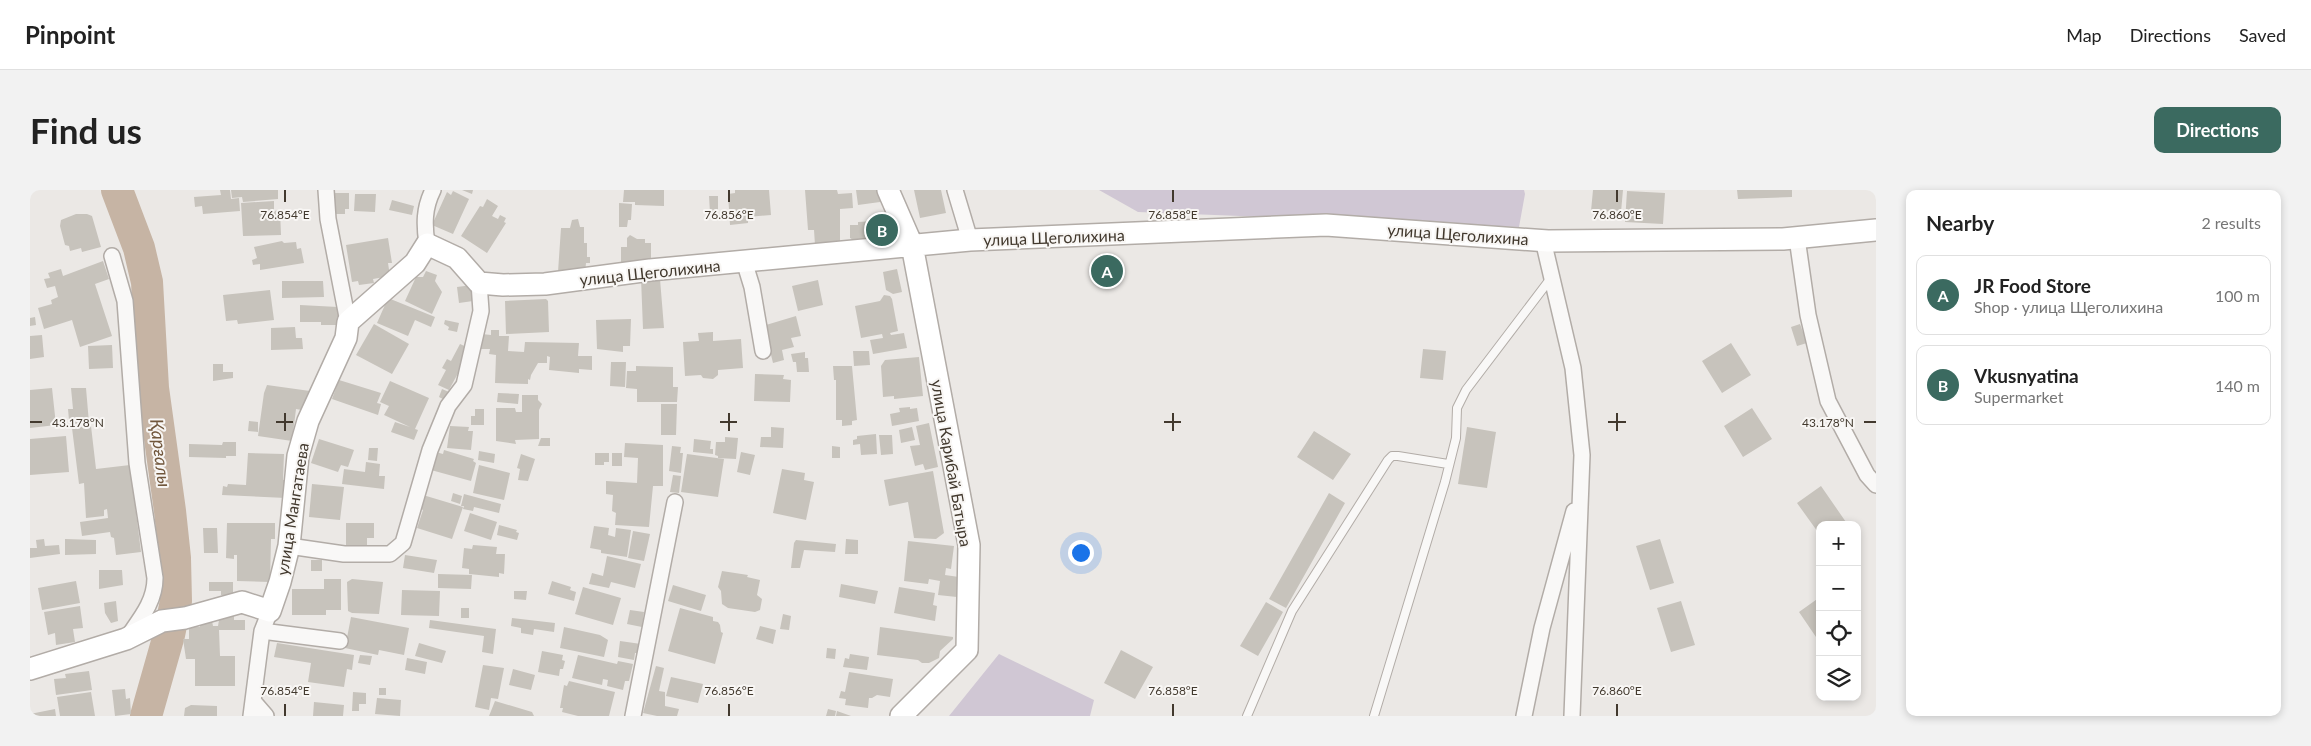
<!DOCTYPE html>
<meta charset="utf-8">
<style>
body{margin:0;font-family:Lato,sans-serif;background:#f2f2f2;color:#222}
.controls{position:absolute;right:15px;bottom:15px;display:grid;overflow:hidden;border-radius:10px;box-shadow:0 2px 8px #0003}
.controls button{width:45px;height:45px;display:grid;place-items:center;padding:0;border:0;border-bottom:1px solid #e0e0e0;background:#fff;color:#222;font:25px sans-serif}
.you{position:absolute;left:1050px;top:362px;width:18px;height:18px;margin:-12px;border:4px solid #fff;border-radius:50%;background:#1a73e8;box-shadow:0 0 0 8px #1a73e833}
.badge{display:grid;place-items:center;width:32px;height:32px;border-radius:50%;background:#3b6a60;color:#fff;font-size:16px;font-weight:700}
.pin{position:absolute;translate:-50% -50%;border:2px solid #fff;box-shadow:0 1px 5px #0006}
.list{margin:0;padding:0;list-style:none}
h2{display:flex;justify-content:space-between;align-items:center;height:65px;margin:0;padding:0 20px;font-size:21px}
h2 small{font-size:16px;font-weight:400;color:#767676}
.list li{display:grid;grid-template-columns:32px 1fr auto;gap:15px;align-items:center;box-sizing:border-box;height:80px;margin:0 10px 10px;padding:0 10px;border:1px solid #e0e0e0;border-radius:10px}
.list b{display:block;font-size:19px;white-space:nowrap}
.list p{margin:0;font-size:16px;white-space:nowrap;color:#767676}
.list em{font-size:16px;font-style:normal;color:#767676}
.icon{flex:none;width:28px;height:28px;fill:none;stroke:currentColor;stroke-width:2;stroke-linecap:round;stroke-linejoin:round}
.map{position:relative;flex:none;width:1846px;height:526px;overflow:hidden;border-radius:10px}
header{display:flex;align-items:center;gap:30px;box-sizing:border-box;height:70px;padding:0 25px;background:#fff;border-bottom:1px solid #e0e0e0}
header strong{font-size:24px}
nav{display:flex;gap:28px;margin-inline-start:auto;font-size:18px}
.intro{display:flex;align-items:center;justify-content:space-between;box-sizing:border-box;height:120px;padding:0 30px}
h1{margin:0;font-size:35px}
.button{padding:12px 22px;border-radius:10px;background:#3b6a60;color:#fff;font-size:18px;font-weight:700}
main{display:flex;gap:30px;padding:0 30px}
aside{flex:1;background:#fff;border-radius:10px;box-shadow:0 2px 8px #0003}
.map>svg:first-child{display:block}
.green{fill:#d0c7d4}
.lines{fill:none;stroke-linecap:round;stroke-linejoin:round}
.river{stroke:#c6b4a4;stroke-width:32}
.building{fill:#c7c3bc}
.lane-casing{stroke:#b2aca7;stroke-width:10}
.street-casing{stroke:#b2aca7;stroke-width:18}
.secondary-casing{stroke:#b2aca7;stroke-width:24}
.lane{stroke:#f9f8f7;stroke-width:8}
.street{stroke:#f9f8f7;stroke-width:15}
.secondary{stroke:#fff;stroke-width:21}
.ticks{fill:none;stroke:#42392e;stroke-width:2}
.labels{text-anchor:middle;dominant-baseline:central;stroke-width:4;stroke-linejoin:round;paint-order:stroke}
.street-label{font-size:16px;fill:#42392e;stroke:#f8f6f4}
.water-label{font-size:18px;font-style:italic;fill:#71573c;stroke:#f8f6f4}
.ticks-label{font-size:12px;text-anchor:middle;fill:#42392e;stroke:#f8f6f4;stroke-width:4;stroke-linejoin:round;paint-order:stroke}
</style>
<header>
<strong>Pinpoint</strong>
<nav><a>Map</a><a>Directions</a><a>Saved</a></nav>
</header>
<div class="intro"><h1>Find us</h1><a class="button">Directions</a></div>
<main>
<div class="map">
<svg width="1846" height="526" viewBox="0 0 1846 526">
<rect width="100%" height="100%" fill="#ebe8e5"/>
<path class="green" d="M1069 0H1494L1495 4 1489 37 1108 22Z
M969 464 1064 510 1060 526H919Z"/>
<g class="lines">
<path class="river" d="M87 0 109 58 117 92 123 198 140 321 145 368 146 411 139 445 116 526"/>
</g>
<path class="building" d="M190 0H200L201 9 209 8 210 21 173 24 172 16 165 17 164 7 191 5Z
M201 0H248V9L213 12 212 7 202 8Z
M432 0H443L442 4Z
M594 0H634V16L605 15V12H593Z
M705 0H739L741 25 718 27V33L700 35 698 4 705 3Z
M775 0H807L808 4 822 3 823 18 810 19V53L785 55 784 40H778Z
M826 0H849L852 10 850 12 828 15Z
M884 0H911L916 23 890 28Z
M1563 0H1593L1591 22 1561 21Z
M1707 0H1762V7L1708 9Z
M423 1 439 9 423 44 402 35 417 2 421 5Z
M1597 1 1635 3 1633 34 1595 32Z
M305 3H319V19H315V24H305Z
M325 4H346L345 22 324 21Z
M679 6H688V23H680Z
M457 9 468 16 462 26 468 29 470 25 476 28 474 32 476 33 457 63 431 46 450 16 453 17Z
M362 10 384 16 382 25 359 20Z
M244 11V21L250 20 251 45 213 46 211 13Z
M589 13 602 14 601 30H598L597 37H589Z
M46 24H57L62 26 71 57 52 62 51 58 40 61 39 56 35 55 30 36 31 30Z
M548 29 550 37H554V53H557V67H560V73H556L555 83 528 82 531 38H540L542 30Z
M862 30 863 50 825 51 820 48V35H828V32Z
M600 45 607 49H615V53H621V77H591V57H597V48Z
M358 48 362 73H358L360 86 343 89 344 93 329 95 328 91 322 92 316 55Z
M252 51 254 53 266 52 267 59 271 58 274 73 230 80V74L223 75 222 70 227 68 224 57Z
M73 71 79 89 65 94 82 146 50 157 42 130 14 139 8 118 22 114 21 110 28 107 25 96 17 98 14 89 20 88 18 83 31 79 33 86Z
M867 79 872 102 863 104 856 100 853 82Z
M396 81 407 85 405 91 412 102 402 124 375 111 386 87H393Z
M611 88 630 89 634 138 613 139Z
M788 90 793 115 768 121 762 96Z
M252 91H293L294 107 252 108Z
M442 95 443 111 429 113 427 97Z
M240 100 244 130 208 134 207 130 196 131 193 105Z
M854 105 860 106 862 109 868 141 860 143 861 145 874 143 877 158 843 164 840 150 853 148 852 144 831 148 825 116 850 111Z
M358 108 405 127 401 137 385 130 378 146 347 133Z
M516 109 518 111 519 142 476 144 475 111Z
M270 115 308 117V135H291V132H270Z
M766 126 771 146 761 148 764 157 752 160 754 170 743 173 735 140 736 135Z
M5 127 6 135 0 136V128Z
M601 129 600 156H593V162L567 159 566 130Z
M415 130 429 133 427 142 418 140 419 137 414 134Z
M344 134 379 154 362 184 326 165Z
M1770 134 1777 153 1767 156 1761 137Z
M265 137 266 148H272L273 159 241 160V138Z
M461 140H469V146H479L478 161 494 162 495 152 549 153 548 166H562V180L549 179V183L519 180 520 167 517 166V173H508L501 185 500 190 498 189V194L465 193 466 165 459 164 460 159H451L452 144 461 145Z
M683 142V151L711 149 713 178 688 180V185L683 189 673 188 671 185 655 186 653 152 669 151 668 143Z
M12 145 14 167 0 169V146Z
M1701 153 1721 185 1692 203 1672 171Z
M430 154 441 159 419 200 408 195 416 180 412 178 417 169 421 171Z
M82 155 83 178 59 179 58 156Z
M1393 159 1416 161 1413 190 1390 188Z
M823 161H839L840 175 824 176Z
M775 162V168H778L779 182H767L766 172H763L761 164Z
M889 167 893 206 864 209V206L853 207 851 176 855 170Z
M581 172H596L595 197 580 196Z
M183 174H193V182H203V188L183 191Z
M606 176 643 177V197H648L647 212H607V199L596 198 597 181H606Z
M803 176H822L827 230 822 231V235L812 236V230H806V190H804Z
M725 184 754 185 753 189 761 190 760 212 724 211Z
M309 190 351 203 347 213 351 214 348 225 302 209Z
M360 191 399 208 385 239 388 240 384 250 361 242 365 232 380 237 354 225 359 216 350 212Z
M237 195 280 201 277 221 266 219 262 251 228 246 234 203Z
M22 198 26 235 0 238V200Z
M41 198H56L59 233 42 234V230H39L38 219H43Z
M412 199 419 202 415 210 409 207Z
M468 203 489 204 488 214 467 212Z
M492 205H508V210L512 214 509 220V249L485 250 486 254 466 251V218H485L486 222H492Z
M631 214H647L646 245H631Z
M880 217V219L887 218 889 231 862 236 860 224 870 222 869 218Z
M1722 218 1742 249 1713 267 1694 236Z
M445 219H454V235H441V226H445Z
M219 231 228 232V242L218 241Z
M899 233 908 277 895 280 893 274 885 276 880 256 890 255 886 236Z
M61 236 66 279 100 275 111 362 86 365 84 348 81 347 80 342 52 346 50 332 78 328 77 319 74 320V326L56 328 54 293 49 294 42 238Z
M420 236 439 237 438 241H443L441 260 417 258Z
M741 237 754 238 753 258 730 257 731 247H741Z
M882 237 885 250 871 253 869 240Z
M1437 237 1466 242 1457 298 1428 294Z
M1284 241 1321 264 1303 290 1267 267Z
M846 244 847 264 831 265 830 254 823 255V250L827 249V246Z
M849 245H862L863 264 851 265Z
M36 246 39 282 0 285V249Z
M695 247 708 248 706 269 688 268V266L685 265 686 252H695Z
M511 248H520V256H508Z
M289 249 324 260 318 277 311 275 308 282 281 273Z
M664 249 681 251 680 259H683V264L663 262Z
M193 252H206V266H196V268L159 267V254L192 255Z
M595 253 633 255V296H623L619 337 585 335 586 323 582 321 583 305 576 304V291L607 293 608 268 594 267Z
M642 256 651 257 650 263H653L651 283 639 281Z
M802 256 810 257V268H802Z
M339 258H348L347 271 338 270Z
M414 260 444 269 443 271 446 273 441 291 401 280 406 262 413 264Z
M449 261 465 264 464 273 448 270Z
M711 262 725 265 720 285 707 282Z
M218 263 254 264 253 290H257L256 308 192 305 193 296 197 297 198 294 216 295Z
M565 263H579V272H574V275H565Z
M582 263H592V276H582Z
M491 264 505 269 498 291 488 290 490 279 487 278Z
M657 264 694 269 688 307 651 302Z
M336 272 350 274 349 286H355L354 299 312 294 314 279 335 282Z
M449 275 480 283 474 310 443 303Z
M752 279 775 283 774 290 784 292 776 330 743 323Z
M903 281 914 343 906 349 884 348 878 312 859 316 854 290Z
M643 285 651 286 649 303 640 302Z
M282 294 314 297 310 330 279 327Z
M1791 296 1818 335H1790V345L1767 313Z
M423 303 432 306 430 314 421 311Z
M1299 303 1315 313 1256 418 1239 409Z
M434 304 471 314 469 323 444 317 443 321 433 319 434 316H431Z
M393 305 433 317 422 349 387 338 393 320 389 318Z
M440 323 467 332 461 350 434 341Z
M197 333H245V349H241L240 392 207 391V365H204V369L196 368Z
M316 333H344V348H337V356H316Z
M469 335 487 340 486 342 489 343 487 350 467 345Z
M564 336 579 338 578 345 585 347 586 338 601 340 597 367 571 363V360L560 358Z
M173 338H187L188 363H174Z
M603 341 620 344 614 371 598 368Z
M14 349 15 356 29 355 30 364 0 368V358H7L6 350Z
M35 349 66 350V364L35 365Z
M816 349 828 350V364H815Z
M1630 349 1644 393 1620 400 1606 356Z
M766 350 806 354 805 362 774 360 770 378H761L764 353Z
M878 351 924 356 921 379 916 378 915 385 929 387 927 407 908 405 910 391 899 389 898 394 874 391Z
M443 355 467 357 466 364H475L474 384 469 383V387L439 384V379L432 378 434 358 442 359Z
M375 365 407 370 404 383 373 378Z
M577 366 611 374 605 398 581 392 579 398 559 394 562 383 573 386Z
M281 370H292V381H281Z
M69 380H92L93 395 69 399Z
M692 381 718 385 717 387 730 390 727 405 732 409 730 420 725 422 698 418 692 414 691 401 688 397Z
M408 384 442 385 441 399 408 398Z
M294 389H311V420H296V425H262V399H294Z
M322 389 353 392 349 424 322 423 318 421 317 392Z
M46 391 50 413 12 420 8 398Z
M522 391 541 397 540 400 546 402 544 411 518 404Z
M179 392H203V405H191V401H179Z
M811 394 848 401 845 414 809 407Z
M643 395 676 405 671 421 638 411Z
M553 397 591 408 583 435 545 424Z
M869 397 905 403 903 415 907 416 905 431 864 423Z
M372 400 410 401 409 426 371 425Z
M484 401H497L496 410 484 409Z
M1790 407V445L1786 447 1769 422Z
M86 411 88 431 81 433 75 423 74 413Z
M1651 411 1665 455 1641 462 1627 418Z
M1236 412 1253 422 1228 466 1210 456Z
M50 416 53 438 43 439 45 452 26 455 25 443 18 445 14 422Z
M431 418H439V428H431Z
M650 418 683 427V431L688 432 690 435 691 442 693 443 685 474 638 461Z
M600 420 614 422 612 437 597 434Z
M190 424H204V430H215V440H189L190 466H205V496H165V469H156L153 449H159V437H170V431H182L183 436H188Z
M753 424 761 426 759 440 750 439Z
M321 427 379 438 374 465 349 460 348 465 315 458Z
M482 428 525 433 524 442 504 439 503 445 491 443V438L481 436Z
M400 430 466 439 463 464 452 462 454 446 399 438Z
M730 436 746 440 743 454 726 449Z
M534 437 570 445 578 450 574 467 530 458Z
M850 437 923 447V449L910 461 909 468 899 473H892L888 470 847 465Z
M590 451 611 454 609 463H605L604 470 588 467Z
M247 453 324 465 322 480 317 479 314 497 278 492 281 473 244 467Z
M389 453 416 461 412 473 385 466Z
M797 458 806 459 805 469 796 468Z
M1091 460 1123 477 1105 509 1074 493Z
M512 461 533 465 532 470 535 471 533 479H530L529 486 508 482Z
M820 464 839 467 837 480 813 477 815 468 819 469Z
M330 465 342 466 340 475 328 473Z
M548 465 587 474 588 471 603 474 599 491H595L593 500 577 496 578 490 573 489 572 495 542 488Z
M377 468 397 472 395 484 375 480Z
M453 475 474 478 468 509 461 508 459 520 445 517Z
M626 476 634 478 629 501 635 502V516L649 519 647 526H627L613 523Z
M483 479 505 485 501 500 479 495Z
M59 481 62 500 26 505 24 489 36 488 35 484Z
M819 482 863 489 860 507 847 505 842 508H839L838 518 815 515 816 509 809 508 811 501 815 502Z
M641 487 673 494 668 513 636 506Z
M539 491 585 502 579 526H548L532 522 533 518H530L534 495 537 496Z
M349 498H356V505H349Z
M95 499 96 509 100 508 101 524 85 526 82 500Z
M61 502 65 526H30L27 507Z
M323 502 336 503V514H329V521H322Z
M347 508 371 510 370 526 345 524Z
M465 511 502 522 504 526H459Z
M284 512 314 515 313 526H283Z
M161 515 187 516V526H154L155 518Z
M25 519 26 526H0V524Z
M798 519 806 521 805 526H796Z
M807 521 821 526H806Z"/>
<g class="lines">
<defs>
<path id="lane" d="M1217 526 1262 421 1358 270 1362 266H1368L1418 274
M1344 526 1415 292 1426 248 1427 218 1436 200 1521 88"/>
<path id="street" d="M296 0 298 29 318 132
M925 0 940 50
M1767 48 1778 125 1798 211 1837 285 1846 295
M1513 50 1543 178 1552 265 1542 526
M397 54C394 34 394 18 403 0
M82 66 95 111 107 273 125 388C125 412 110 429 97 448
M714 71 722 97 733 161
M259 356 314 364H360L373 353 400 260 418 216 434 195 451 121 449 93
M232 441 310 451
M223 511 236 526
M221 526 232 441 240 421
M603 526 645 312
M1494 526 1512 438 1544 321"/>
<path id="secondary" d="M858 0 882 55 939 355 937 460 871 526
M0 479 96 449 132 431 155 428 212 412 240 421 250 392 259 356 268 266 278 231 316 148 318 132 385 73 397 54 427 68 449 93 473 95 515 94 620 80 940 50 1296 35 1518 51 1753 49 1846 40"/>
</defs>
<use href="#lane" class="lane-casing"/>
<use href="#street" class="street-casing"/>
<use href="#secondary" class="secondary-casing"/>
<use href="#lane" class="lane"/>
<use href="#street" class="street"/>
<use href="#secondary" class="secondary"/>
</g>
<path class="ticks" d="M255 0V12M699 0V12M1143 0V12M1587 0V12M255 223V241M699 223V241M1143 223V241M1587 223V241M0 232H12M246 232H263M690 232H707M1134 232H1151M1578 232H1596M1834 232H1846M255 514V526M699 514V526M1143 514V526M1587 514V526"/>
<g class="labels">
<g class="street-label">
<text transform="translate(1428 44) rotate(4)">улица Щеголихина</text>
<text transform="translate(1024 47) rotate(-2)">улица Щеголихина</text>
<text transform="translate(620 82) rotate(-6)">улица Щеголихина</text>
<text transform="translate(922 273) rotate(80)">улица Карибай Батыра</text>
<text transform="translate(262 319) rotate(-81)">улица Мангатаева</text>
</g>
<g class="water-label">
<text transform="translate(131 263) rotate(83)">Қарғалы</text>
</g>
</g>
<g class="ticks-label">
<text x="255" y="29">76.854°E</text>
<text x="699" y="29">76.856°E</text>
<text x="1143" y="29">76.858°E</text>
<text x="1587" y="29">76.860°E</text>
<text x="48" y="237">43.178°N</text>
<text x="1798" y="237">43.178°N</text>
<text x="255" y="505">76.854°E</text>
<text x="699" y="505">76.856°E</text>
<text x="1143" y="505">76.858°E</text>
<text x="1587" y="505">76.860°E</text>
</g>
</svg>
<div class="controls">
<button>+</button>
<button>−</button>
<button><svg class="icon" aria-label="locate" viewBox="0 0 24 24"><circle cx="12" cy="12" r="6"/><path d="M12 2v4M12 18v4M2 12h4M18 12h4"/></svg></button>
<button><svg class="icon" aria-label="layers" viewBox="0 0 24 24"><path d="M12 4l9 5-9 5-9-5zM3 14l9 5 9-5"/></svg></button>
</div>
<div class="you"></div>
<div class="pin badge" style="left:1077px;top:81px">A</div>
<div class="pin badge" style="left:852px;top:40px">B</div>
</div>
<aside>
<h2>Nearby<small>2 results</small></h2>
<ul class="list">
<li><span class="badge">A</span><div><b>JR Food Store</b><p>Shop · улица Щеголихина</p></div><em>100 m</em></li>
<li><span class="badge">B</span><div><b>Vkusnyatina</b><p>Supermarket</p></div><em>140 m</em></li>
</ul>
</aside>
</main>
